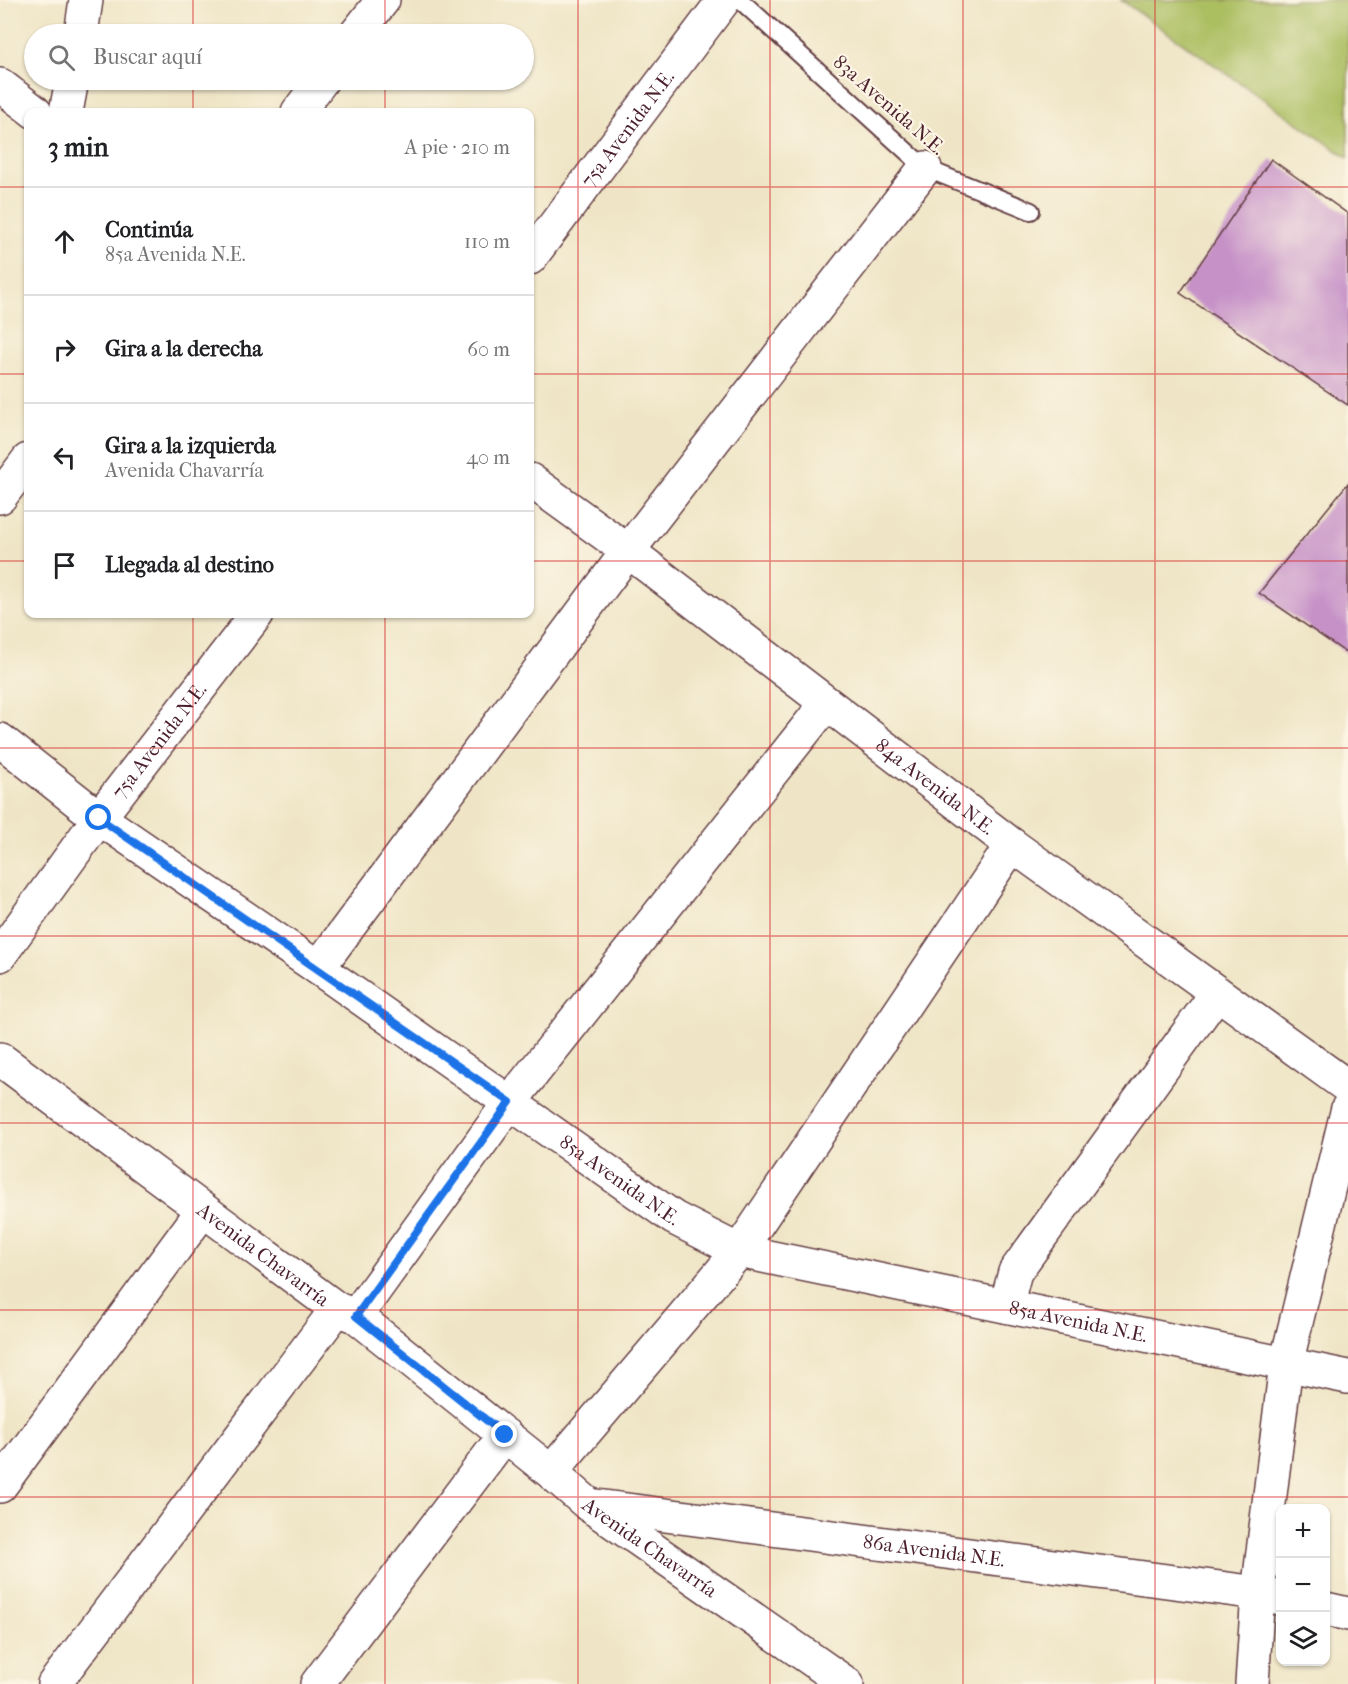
<!DOCTYPE html>
<html lang="es">
<meta charset="utf-8">
<style>
body{margin:0;font-family:"IM FELL French Canon",serif;background:#f2f2f2;color:#202124}
.controls{position:absolute;right:18px;bottom:18px;display:grid;overflow:hidden;border-radius:12px;box-shadow:0 2px 4px #0004}
.controls button{width:54px;height:54px;display:grid;place-items:center;padding:0;border:0;border-bottom:2px solid #e0e0e0;background:#fff;color:#202124;font:30px sans-serif}
.stop{position:absolute;width:18px;height:18px;margin:-14px;border:4px solid #1a73e8;border-radius:50%;background:#fff}
.stop.end{background:#1a73e8;border-color:#fff;box-shadow:0 2px 6px #0008}
.list{margin:0;padding:0;list-style:none}
h2{display:flex;justify-content:space-between;align-items:center;height:78px;margin:0;padding:0 24px;font-size:26px}
h2 small{font-size:20px;font-weight:400;color:#757577}
.list li{display:grid;grid-template-columns:39px 1fr auto;gap:18px;align-items:center;box-sizing:border-box;height:108px;padding:0 24px;border-top:2px solid #e0e0e0}
.list b{display:block;font-size:22px;white-space:nowrap}
.list p{margin:0;font-size:20px;white-space:nowrap;color:#757577}
.list em{font-size:20px;font-style:normal;color:#757577}
.icon{flex:none;width:33px;height:33px;fill:none;stroke:currentColor;stroke-width:2;stroke-linecap:round;stroke-linejoin:round}
.map{position:relative;flex:none;width:1348px;height:1684px;overflow:hidden}
.search{position:absolute;background:#fff;box-shadow:0 2px 4px #0004;left:24px;top:24px;width:510px;height:66px;display:flex;align-items:center;gap:15px;box-sizing:border-box;padding:0 21px;border-radius:33px;color:#757577;font-size:22px}
.panel{position:absolute;background:#fff;box-shadow:0 2px 4px #0004;left:24px;top:108px;width:510px;height:510px;border-radius:12px}
.map>svg:first-child{display:block}
.green{fill:#abbe61;stroke:#7a6e46;stroke-width:1.5}
.building{fill:#c691c7}
.lines{fill:none;stroke-linecap:round;stroke-linejoin:round}
.lane-casing{stroke:#633d42;stroke-width:20}
.street-casing{stroke:#633d42;stroke-width:36}
.secondary-casing{stroke:#633d42;stroke-width:36}
.lane{stroke:#fff;stroke-width:16}
.street{stroke:#fff;stroke-width:33}
.secondary{stroke:#fff;stroke-width:33}
.route{stroke:#1a73e8;stroke-width:8}
.grid{fill:none;stroke:#d62828;stroke-width:1.5;stroke-opacity:0.55}
.labels{text-anchor:middle;dominant-baseline:central;stroke-width:4.5;stroke-linejoin:round;paint-order:stroke}
.street-label{font-size:20px;fill:#4a1f2b;stroke:#fcf5e5}
</style>
<div class="map">
<svg width="1348" height="1684" viewBox="0 0 1348 1684">
<rect width="100%" height="100%" fill="#fcf5e5"/>
<filter id="ink" filterUnits="userSpaceOnUse"><feTurbulence type="fractalNoise" baseFrequency=".0167" numOctaves="2"/><feDisplacementMap in="SourceGraphic" scale="12" xChannelSelector="R" yChannelSelector="G"/><feConvolveMatrix kernelMatrix="1 2 1 2 8 2 1 2 1" color-interpolation-filters="sRGB"/></filter>
<filter id="wash" filterUnits="userSpaceOnUse"><feTurbulence type="fractalNoise" baseFrequency=".008" numOctaves="4" result="noise"/><feDisplacementMap in="SourceGraphic" scale="24" xChannelSelector="R" yChannelSelector="G"/><feGaussianBlur stdDeviation="1.35" result="paint"/><feColorMatrix in="noise" values="0 0 0 0 0 0 0 0 0 0 0 0 0 0 0 0 0 1.4 0 .05"/><feComposite in="paint" operator="in"/></filter>
<g filter="url(#wash)">
<rect width="100%" height="100%" fill="#efe5c6"/>
<path class="green" d="M1122 0H1348V158L1121 0Z"/>
<g id="blocks">
<path class="building" d="M1271 159 1348 214V405L1180 293Z
M1348 483V654L1259 593Z"/>
</g>
</g>
<g filter="url(#ink)">
<use href="#blocks" fill-opacity="0" stroke="#633d42" stroke-width="1.5"/>
<g class="lines">
<defs>
<path id="lane" d="M740 0 925 168 1031 211"/>
<g id="street">
<path d="M81 34 86 0"/>
<path d="M356 34 383 0"/>
<path d="M0 85 35 112"/>
<path d="M66 112 72 80"/>
<path d="M298 112 322 80"/>
<path id="s1" d="M530 258 724 0"/>
<path id="s2" d="M530 480 628 551 1012 845 1348 1087"/>
<path d="M0 497 28 460"/>
<path id="s3" d="M0 740 99 818 318 968 674 1218 739 1251 1348 1377"/>
<path id="s4" d="M0 955 99 818 257 614"/>
<path d="M318 968 628 551 925 168"/>
<path d="M1006 1306 1015 1272 1217 993"/>
<path d="M356 1316 510 1102 826 704"/>
<path d="M551 1472 739 1251 1012 845"/>
<path d="M0 1486 203 1210"/>
<path id="s5" d="M589 1505 1258 1593 1280 1598"/>
<path d="M1326 1609 1348 1614"/>
<path d="M54 1684 337 1309"/>
<path d="M317 1684 505 1435"/>
<path d="M1252 1684 1258 1593 1286 1364 1348 1108"/>
</g>
<g id="secondary">
<path id="s6" d="M0 1059 337 1309 356 1316 551 1472 589 1505 847 1684"/>
</g>
</defs>
<use href="#lane" class="lane-casing"/>
<use href="#street" class="street-casing"/>
<use href="#secondary" class="secondary-casing"/>
<use href="#lane" class="lane"/>
<use href="#street" class="street"/>
<use href="#secondary" class="secondary"/>
</g>
</g>
<g class="lines" filter="url(#ink)">
<path class="route" d="M99 818 510 1102 356 1316 505 1435"/>
</g>
<path class="grid" d="M193 0V34M385 0V34M578 0V1684M770 0V1684M963 0V1684M1155 0V1684M193 80V112M385 80V112M0 187H28M530 187H1348M0 374H28M530 374H1348M0 561H28M530 561H1348M193 614V1684M385 614V1684M0 748H1348M0 936H1348M0 1123H1348M0 1310H1348M0 1497H1348"/>
<g class="labels">
<g class="street-label">
<text transform="translate(889 105) rotate(41)">83a Avenida N.E.</text>
<text stroke="none"><textPath href="#s1" startOffset="162">75a Avenida N.E.</textPath></text>
<text stroke="none"><textPath href="#s4" startOffset="267">75a Avenida N.E.</textPath></text>
<text stroke="none"><textPath href="#s2" startOffset="508">84a Avenida N.E.</textPath></text>
<text stroke="none"><textPath href="#s3" startOffset="760">85a Avenida N.E.</textPath></text>
<text stroke="none"><textPath href="#s6" startOffset="328">Avenida Chavarría</textPath></text>
<text stroke="none"><textPath href="#s3" startOffset="1246">85a Avenida N.E.</textPath></text>
<text stroke="none"><textPath href="#s6" startOffset="814">Avenida Chavarría</textPath></text>
<text stroke="none"><textPath href="#s5" startOffset="348">86a Avenida N.E.</textPath></text>
</g>
</g>
</svg>
<div class="controls">
<button>+</button>
<button>−</button>
<button><svg class="icon" aria-label="layers" viewBox="0 0 24 24"><path d="M12 4l9 5-9 5-9-5zM3 14l9 5 9-5"/></svg></button>
</div>
<div class="stop" style="left:99px;top:818px"></div>
<div class="stop end" style="left:505px;top:1435px"></div>
<div class="search"><svg class="icon" aria-label="search" viewBox="0 0 24 24"><circle cx="10" cy="10" r="6"/><path d="M15 15l6 6"/></svg>Buscar aquí</div>
<section class="panel">
<h2>3 min<small>A pie · 210 m</small></h2>
<ul class="list">
<li><svg class="icon" aria-label="ahead" viewBox="0 0 24 24"><path d="M12 20V5M6 11l6-6 6 6"/></svg><div><b>Continúa</b><p>85a Avenida N.E.</p></div><em>110 m</em></li>
<li><svg class="icon" aria-label="right" viewBox="0 0 24 24"><path d="M7 20v-9h11M14 6l5 5-5 5"/></svg><div><b>Gira a la derecha</b></div><em>60 m</em></li>
<li><svg class="icon" aria-label="left" viewBox="0 0 24 24"><path d="M17 20v-9H6M10 6l-5 5 5 5"/></svg><div><b>Gira a la izquierda</b><p>Avenida Chavarría</p></div><em>40 m</em></li>
<li><svg class="icon" aria-label="arrive" viewBox="0 0 24 24"><path d="M6 21V4h12l-3 4 3 4H6"/></svg><div><b>Llegada al destino</b></div></li>
</ul>
</section>
</div>
